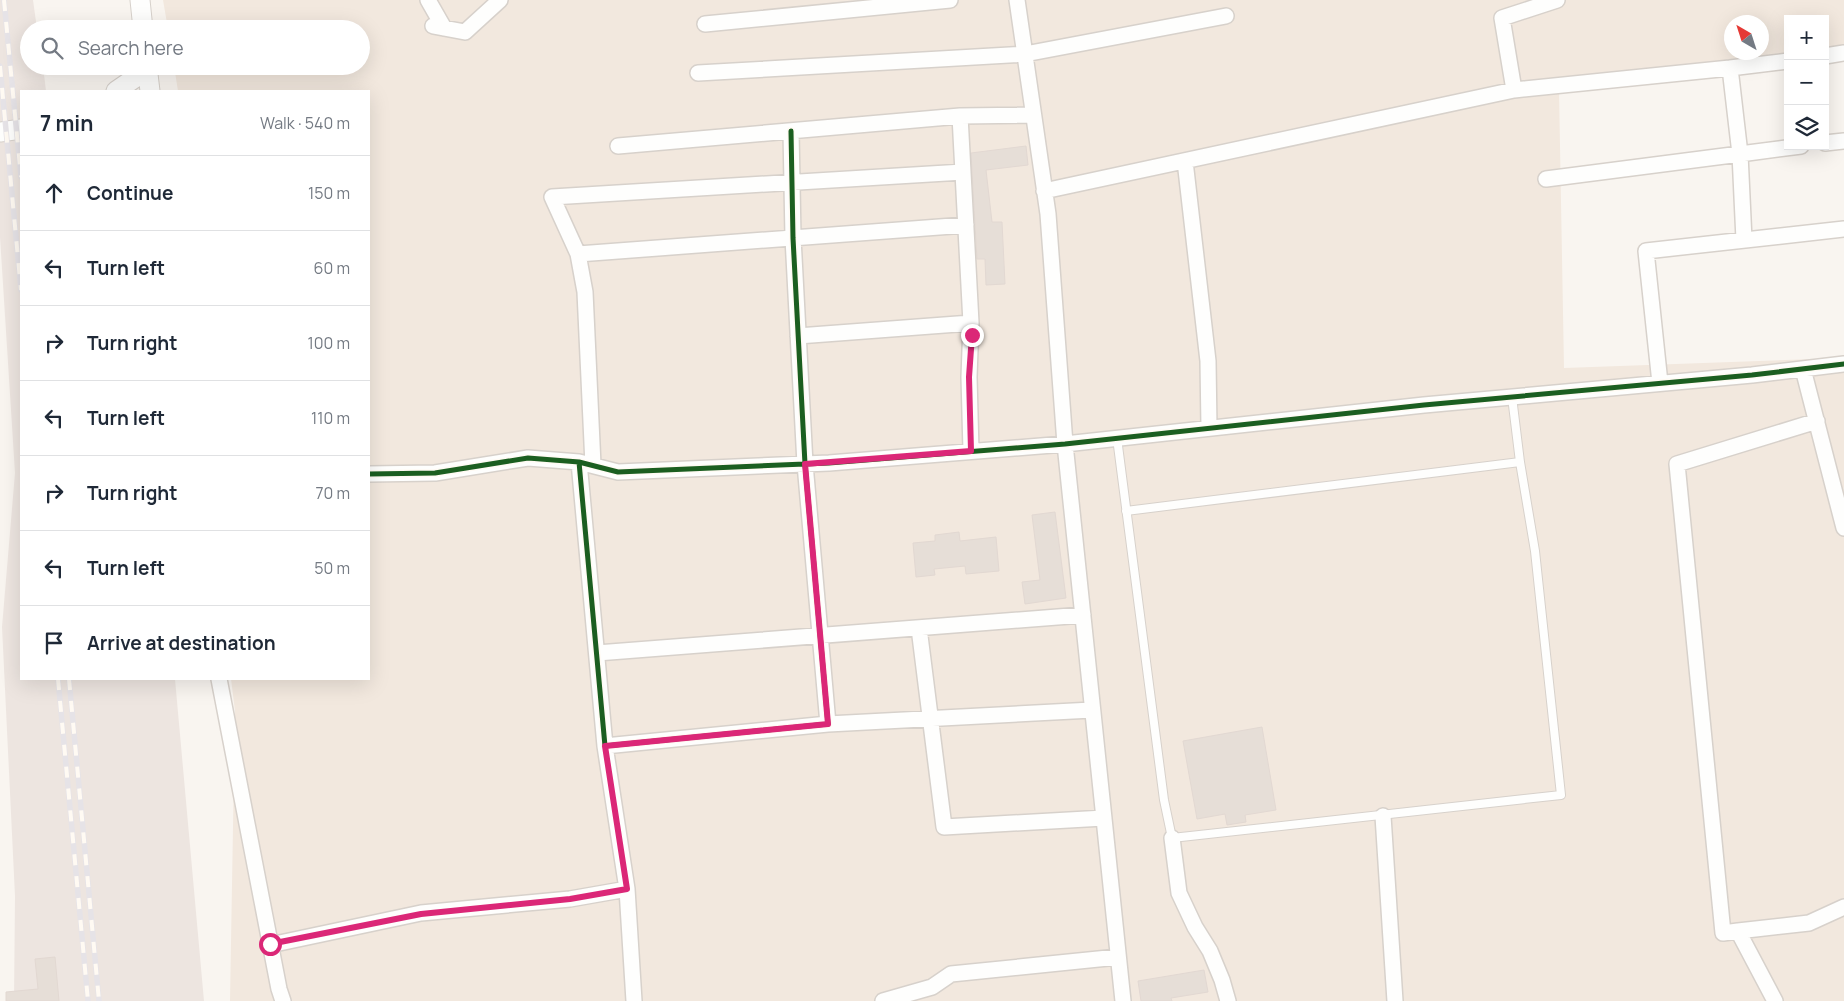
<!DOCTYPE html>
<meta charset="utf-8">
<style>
body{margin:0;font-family:Manrope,sans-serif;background:#f6f6f7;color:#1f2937}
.controls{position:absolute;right:15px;top:15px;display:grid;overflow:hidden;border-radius:0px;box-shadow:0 5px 20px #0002}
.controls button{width:45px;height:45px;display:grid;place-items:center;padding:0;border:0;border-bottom:1px solid #e0e1e3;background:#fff;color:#1f2937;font:25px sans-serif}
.compass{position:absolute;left:1724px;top:15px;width:45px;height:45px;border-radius:50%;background:#fff;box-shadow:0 5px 20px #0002;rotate:321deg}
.stop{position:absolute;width:15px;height:15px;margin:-11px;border:4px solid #db2777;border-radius:50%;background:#fff}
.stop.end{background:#db2777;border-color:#fff;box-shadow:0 1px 5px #0008}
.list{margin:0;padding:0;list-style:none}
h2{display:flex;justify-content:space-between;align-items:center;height:65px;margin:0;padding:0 20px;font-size:21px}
h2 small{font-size:16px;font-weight:400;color:#747a83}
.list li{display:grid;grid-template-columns:32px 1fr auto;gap:15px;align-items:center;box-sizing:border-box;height:75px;padding:0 20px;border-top:1px solid #e0e1e3}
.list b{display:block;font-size:19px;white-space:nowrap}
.list em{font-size:16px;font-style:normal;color:#747a83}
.icon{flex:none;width:28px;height:28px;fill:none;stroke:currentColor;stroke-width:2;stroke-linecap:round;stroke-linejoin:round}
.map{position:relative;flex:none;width:1844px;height:1001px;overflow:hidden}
.search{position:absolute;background:#fff;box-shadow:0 5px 20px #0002;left:20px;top:20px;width:350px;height:55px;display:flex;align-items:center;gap:12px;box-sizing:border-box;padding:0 18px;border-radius:28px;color:#747a83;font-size:19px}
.panel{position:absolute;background:#fff;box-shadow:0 5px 20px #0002;left:20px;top:90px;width:350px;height:590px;border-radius:0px}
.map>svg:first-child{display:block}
.residential{fill:#f2e8de;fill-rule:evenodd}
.industrial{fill:#ede5e0}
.building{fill:#e6ded7;stroke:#e2d8d2}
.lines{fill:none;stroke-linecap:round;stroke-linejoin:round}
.service-casing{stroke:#d7d1cb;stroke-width:10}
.minor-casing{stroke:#d7d1cb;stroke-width:18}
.tertiary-casing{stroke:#d7d1cb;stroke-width:21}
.service{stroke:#fefefd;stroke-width:8}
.minor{stroke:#fefefd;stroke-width:15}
.tertiary{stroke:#fefefd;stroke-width:19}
.rail-casing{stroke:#e6e3e7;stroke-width:5.5}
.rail{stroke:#fffaf3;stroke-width:4;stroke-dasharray:11;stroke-linecap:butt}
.cycleway-casing{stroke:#fffaf3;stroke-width:8}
.cycleway{stroke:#1b5e20;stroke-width:5}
.route{stroke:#db2777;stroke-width:6}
</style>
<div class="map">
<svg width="1844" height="1001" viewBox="0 0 1844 1001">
<rect width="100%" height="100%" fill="#f9f5f0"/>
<path class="residential" d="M163 0H1844V54L1825 56V19H1788V61L1559 90 1564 368 1844 358V1001H230L235 711 231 679H369V91H178L174 66H361V29H168ZM1732 22H1762V52H1732Z"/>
<path class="industrial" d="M0 0H33L37 29H29V66H43L46 91H21V679H175L204 1001H14L15 896 2 627 15 473 0 237Z"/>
<path class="building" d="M1026 146 1028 165 986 170 992 222H1002L1005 284 986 285 985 259H977L971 153Z
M1055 512 1066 598 1025 604 1022 582 1040 580 1032 515Z
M959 532 960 541 996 537 999 571 966 574 965 566 934 569 935 575 916 577 913 543 935 541V535Z
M1262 727 1276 810 1245 815 1246 822 1227 825 1225 814 1197 819 1183 741Z
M55 957 59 1001H6V992L38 989 35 959Z
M1204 970 1208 992 1171 998 1172 1001H1141L1138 981Z"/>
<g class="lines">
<defs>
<path id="service" d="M1117 438 1164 800 1172 838 1561 795 1535 551 1520 462 1512 397
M1126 511 1520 462"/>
<path id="minor" d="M428 0 444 28
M1017 0 1048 214 1065 444 1123 1001
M1557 0 1502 18 1514 90 1730 68
M705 24 950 0
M433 26 465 32 500 0
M1825 56 1844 53
M1788 61 1730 68 1740 154 1801 146
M698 73 1025 54 1226 16
M1825 143 1844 141
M618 146 960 116
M1185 161 1208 361 1209 428
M1546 179 1740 154 1744 240
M1044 191 1514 90
M578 254 552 197 963 172
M971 323 969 377 971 451
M798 336 971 323 960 116 1033 115
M1803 369 1844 528
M1660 383 1646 251 1844 229
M579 462 605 746 828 724 805 464 793 238 791 131
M593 465 585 292 578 254 966 225
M369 474 435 473 528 458 579 462 618 472 829 463 1065 444 1424 405 1752 375 1844 364
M919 628 944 827 1104 818
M597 653 1083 615
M219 679 279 989 283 1001
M828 724 1092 710
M1383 816 1395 1001
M1172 838 1179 893 1195 927 1210 951 1222 980 1228 1001
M627 889 634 1001
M1738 931 1723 933 1677 464 1817 421
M270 945 421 913 570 899 627 889 605 746
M883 1001 932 987 951 974 1118 957
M1775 1001 1738 931 1809 923 1844 907"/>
<path id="tertiary" d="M140 0 143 29
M147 66 150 91
M116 91 148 69
M0 132 21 129"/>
</defs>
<use href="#service" class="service-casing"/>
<use href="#minor" class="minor-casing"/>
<use href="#tertiary" class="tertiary-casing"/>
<use href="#service" class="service"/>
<use href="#minor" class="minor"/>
<use href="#tertiary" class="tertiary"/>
<defs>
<path id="rail" d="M4 0 21 177
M0 66 21 290
M58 679 88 1001
M69 679 99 1001"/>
</defs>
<use href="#rail" class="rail-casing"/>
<use href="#rail" class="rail"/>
<defs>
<path id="cycleway" d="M579 462 605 746 828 724 805 464 793 238 791 131
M369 474 435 473 528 458 579 462 618 472 829 463 1065 444 1424 405 1752 375 1844 364"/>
</defs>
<use href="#cycleway" class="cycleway-casing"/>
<use href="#cycleway" class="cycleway"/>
</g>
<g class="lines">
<path class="route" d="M270 944 421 914 570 899 627 889 605 746 828 724 805 464 971 451 969 377 972 335"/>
</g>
</svg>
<div class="controls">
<button>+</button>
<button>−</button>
<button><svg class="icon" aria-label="layers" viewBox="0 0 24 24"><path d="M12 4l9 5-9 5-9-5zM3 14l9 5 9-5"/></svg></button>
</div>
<svg class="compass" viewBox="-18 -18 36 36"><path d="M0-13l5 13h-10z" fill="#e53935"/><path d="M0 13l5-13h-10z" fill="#747a83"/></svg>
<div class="stop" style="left:270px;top:944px"></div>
<div class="stop end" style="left:972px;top:335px"></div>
<div class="search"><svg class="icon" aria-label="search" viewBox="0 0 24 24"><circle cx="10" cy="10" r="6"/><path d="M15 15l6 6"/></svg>Search here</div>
<section class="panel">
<h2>7 min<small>Walk · 540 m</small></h2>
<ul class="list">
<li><svg class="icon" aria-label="ahead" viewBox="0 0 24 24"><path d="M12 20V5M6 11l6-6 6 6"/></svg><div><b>Continue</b></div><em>150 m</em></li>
<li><svg class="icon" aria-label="left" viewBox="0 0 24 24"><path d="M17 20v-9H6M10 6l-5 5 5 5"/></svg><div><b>Turn left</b></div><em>60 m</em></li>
<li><svg class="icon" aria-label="right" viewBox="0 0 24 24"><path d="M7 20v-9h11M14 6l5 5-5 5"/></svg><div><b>Turn right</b></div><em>100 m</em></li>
<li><svg class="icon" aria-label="left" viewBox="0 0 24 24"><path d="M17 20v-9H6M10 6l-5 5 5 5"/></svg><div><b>Turn left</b></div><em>110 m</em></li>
<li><svg class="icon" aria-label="right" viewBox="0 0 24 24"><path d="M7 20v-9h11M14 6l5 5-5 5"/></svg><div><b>Turn right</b></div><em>70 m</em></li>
<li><svg class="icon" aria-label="left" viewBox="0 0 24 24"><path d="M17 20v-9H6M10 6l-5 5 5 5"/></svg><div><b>Turn left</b></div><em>50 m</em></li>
<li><svg class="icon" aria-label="arrive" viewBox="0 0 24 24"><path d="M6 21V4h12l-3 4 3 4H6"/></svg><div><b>Arrive at destination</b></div></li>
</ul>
</section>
</div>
